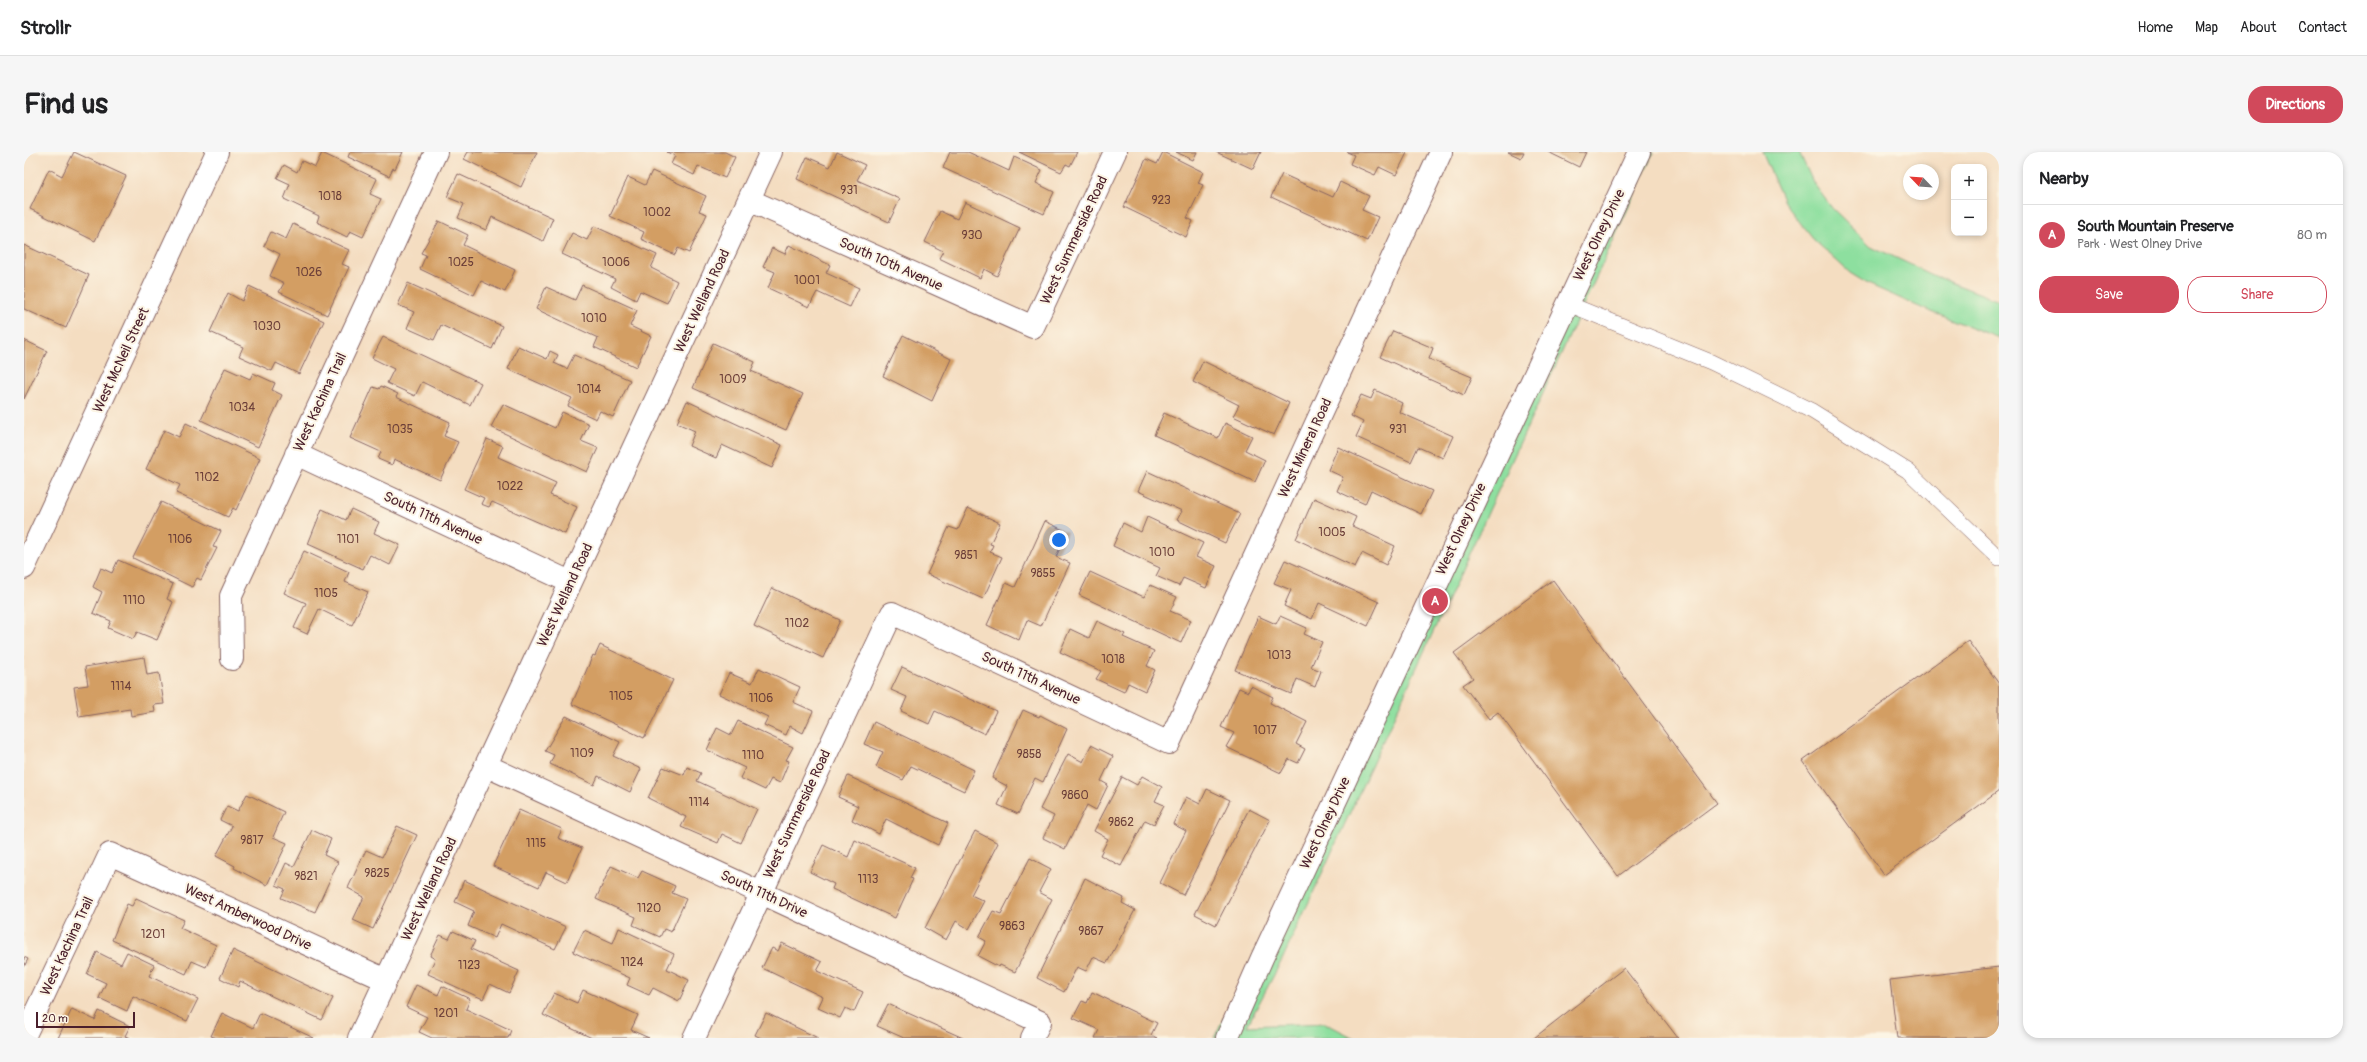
<!DOCTYPE html>
<meta charset="utf-8">
<style>
body{margin:0;font-family:Pangolin,sans-serif;background:#f6f6f6;color:#202124}
.controls{position:absolute;right:12px;top:12px;display:grid;overflow:hidden;border-radius:8px;box-shadow:0 2px 6px #0003}
.controls button{width:36px;height:36px;display:grid;place-items:center;padding:0;border:0;border-bottom:1px solid #e0e0e0;background:#fff;color:#202124;font:20px sans-serif}
.compass{position:absolute;left:1879px;top:12px;width:36px;height:36px;border-radius:50%;background:#fff;box-shadow:0 2px 6px #0003;rotate:295deg}
.scale{position:absolute;left:12px;bottom:10px;width:99px;box-sizing:border-box;padding-left:4px;border:2px solid #4a1f2b;border-top:0;font-size:11px;line-height:14px;white-space:nowrap;color:#4a1f2b;-webkit-text-stroke:3px #fcf5e5;paint-order:stroke}
.you{position:absolute;left:1035px;top:388px;width:14px;height:14px;margin:-10px;border:3px solid #fff;border-radius:50%;background:#1a73e8;box-shadow:0 0 0 6px #1a73e833}
.badge{display:grid;place-items:center;width:26px;height:26px;border-radius:50%;background:#d1495b;color:#fff;font-size:13px;font-weight:700}
.pin{position:absolute;translate:-50% -50%;border:2px solid #fff;box-shadow:0 1px 4px #0006}
.list{margin:0;padding:0;list-style:none}
h2{display:flex;justify-content:space-between;align-items:center;height:52px;margin:0;padding:0 16px;font-size:17px}
h2 small{font-size:13px;font-weight:400;color:#757577}
.list li{display:grid;grid-template-columns:26px 1fr auto;gap:12px;align-items:center;box-sizing:border-box;height:60px;padding:0 16px;border-top:1px solid #e0e0e0}
.list b{display:block;font-size:15px;white-space:nowrap}
.list p{margin:0;font-size:13px;white-space:nowrap;color:#757577}
.list em{font-size:13px;font-style:normal;color:#757577}
.actions{display:flex;gap:8px;padding:12px 16px}
.actions a{flex:1;padding:9px 0;border:1px solid #d1495b;border-radius:16px;text-align:center;font-size:14px;color:#d1495b}
.actions .main{background:#d1495b;color:#fff}
.map{position:relative;flex:none;width:1975px;height:886px;overflow:hidden;border-radius:16px}
header{display:flex;align-items:center;gap:24px;box-sizing:border-box;height:56px;padding:0 20px;background:#fff;border-bottom:1px solid #e0e0e0}
header strong{font-size:19px}
nav{display:flex;gap:22px;margin-inline-start:auto;font-size:14px}
.intro{display:flex;align-items:center;justify-content:space-between;box-sizing:border-box;height:96px;padding:0 24px}
h1{margin:0;font-size:28px}
.button{padding:10px 18px;border-radius:16px;background:#d1495b;color:#fff;font-size:14px;font-weight:700}
main{display:flex;gap:24px;padding:0 24px}
aside{flex:1;background:#fff;border-radius:16px;box-shadow:0 2px 6px #0003}
.map>svg:first-child{display:block}
.green{fill:#8ddf9f;stroke:#6c7f65}
.building{fill:#d39e64}
.lines{fill:none;stroke-linecap:round;stroke-linejoin:round}
.lane-casing{stroke:#866260;stroke-width:16}
.street-casing{stroke:#866260;stroke-width:24}
.lane{stroke:#fff;stroke-width:15}
.street{stroke:#fff;stroke-width:22}
.labels{text-anchor:middle;dominant-baseline:central;stroke-width:4;stroke-linejoin:round;paint-order:stroke}
.number-label{font-size:12px;fill:#6c3f39}
.street-label{font-size:14px;fill:#4a1f2b;stroke:#fcf5e5}
</style>
<header>
<strong>Strollr</strong>
<nav><a>Home</a><a>Map</a><a>About</a><a>Contact</a></nav>
</header>
<div class="intro"><h1>Find us</h1><a class="button">Directions</a></div>
<main>
<div class="map">
<svg width="1975" height="886" viewBox="0 0 1975 886">
<rect width="100%" height="100%" fill="#fcf5e5"/>
<filter id="ink" filterUnits="userSpaceOnUse"><feTurbulence type="fractalNoise" baseFrequency=".025" numOctaves="2"/><feDisplacementMap in="SourceGraphic" scale="8" xChannelSelector="R" yChannelSelector="G"/><feConvolveMatrix kernelMatrix="1 2 1 2 8 2 1 2 1" color-interpolation-filters="sRGB"/></filter>
<filter id="wash" filterUnits="userSpaceOnUse"><feTurbulence type="fractalNoise" baseFrequency=".012" numOctaves="4" result="noise"/><feDisplacementMap in="SourceGraphic" scale="16" xChannelSelector="R" yChannelSelector="G"/><feGaussianBlur stdDeviation="0.9" result="paint"/><feColorMatrix in="noise" values="0 0 0 0 0 0 0 0 0 0 0 0 0 0 0 0 0 1.4 0 .05"/><feComposite in="paint" operator="in"/></filter>
<g filter="url(#wash)">
<rect width="100%" height="100%" fill="#f4ddc1"/>
<path class="green" d="M1614 0H1630L1259 806 1223 874 1301 871 1330 886H1190Z
M1738 0H1775L1790 32 1808 56 1847 94 1913 125 1975 149V186L1900 157 1844 132 1826 121 1789 87 1760 50Z"/>
<g id="blocks">
<path class="building" d="M50 0 102 24 71 89 6 57 25 17 38 24Z
M326 0H379L371 17 369 16 365 24 324 5Z
M444 0H513L497 35 440 7Z
M643 0H701L711 5 701 26 674 14 670 23 647 12 651 4Z
M813 0 841 13 833 28 876 47 865 70 773 27 783 5 806 15Z
M926 0H944L985 19 990 5 1018 18 1012 31 1030 40 1020 62 919 16Z
M995 0H1053L1046 14 1042 12 1037 20Z
M1139 0 1179 20 1174 31 1179 33 1163 66 1169 69 1162 85 1100 55 1122 7 1133 12Z
M1152 0H1173L1169 8Z
M1192 0H1237L1229 17Z
M1323 0H1381L1383 1 1372 23 1355 15 1351 23 1326 12 1330 3Z
M1484 0H1500L1497 6Z
M1524 0H1562L1555 15Z
M298 1 353 27 346 42 357 47 339 85 326 79 323 85 293 70 295 64 260 47 266 32 253 26 260 13 273 20 278 9 291 15Z
M628 19 682 44 675 59 683 62 665 101 654 96 651 103 617 87 620 80 586 64 604 25 621 33Z
M434 22 529 66 519 89 468 65 462 78 434 66 440 52 423 45Z
M1258 22 1309 45 1316 30 1345 44 1338 58 1354 65 1343 89 1247 45Z
M941 50 996 76 973 124 960 117 956 126 915 106 919 99 901 90 916 59 933 67Z
M415 69 444 83 439 93 491 118 481 140 457 129 450 143 396 117 402 103 397 101Z
M269 72 325 98 318 112 325 115 303 163 255 140 260 131 246 124 256 102 240 94 247 80 262 87Z
M570 74 633 103 627 116 653 129 643 151 616 139 612 148 587 135 591 127 538 102 548 81 563 88Z
M0 93 65 123 42 176 0 157Z
M765 93 806 113 802 121 835 136 826 155 793 140 785 155 744 136 751 120 739 115 748 96 761 102Z
M384 131 478 174 468 197 417 173 410 188 383 176 390 160 374 153Z
M558 133 613 158 606 174 627 184 612 215 570 195 574 186 512 157 522 135 551 148Z
M225 134 300 169 275 222 252 211 248 219 215 204 219 195 186 180 204 141 218 149Z
M1369 179 1409 196 1405 207 1448 225 1440 243 1356 205Z
M879 183 927 207 908 249 859 224Z
M359 185 457 231 446 253 398 230 391 244 363 231 370 217 348 206Z
M0 188 23 199 0 247Z
M689 191 731 210 727 219 779 242 762 278 669 236Z
M494 194 523 207 526 199 534 203 530 211 543 217 550 203 606 228 589 265 576 259 572 267 544 254 548 246 484 217Z
M1179 209 1265 251 1250 283 1209 264 1215 253 1169 230Z
M201 216 226 227 229 221 251 231 248 238 258 243 234 295 177 268Z
M357 234 374 242 372 245 426 270 420 284 434 290 416 328 370 307 368 313 354 307 357 300 326 286 349 235 355 237Z
M1351 238 1378 251 1375 260 1429 284 1419 306 1394 295 1387 310 1332 285 1339 270 1327 264 1337 243 1347 247Z
M663 249 758 293 748 316 698 293 692 306 665 294 671 279 653 271Z
M479 252 531 276 538 260 565 272 557 289 574 296 563 320 467 275Z
M1140 261 1194 286 1201 271 1228 284 1221 298 1241 308 1231 330 1130 283Z
M162 271 236 306 212 358 209 356 204 365 152 341 156 333 122 317 140 278 155 285Z
M463 287 479 294 474 305 532 331 526 343 553 355 541 382 468 350 465 355 457 352 460 346 440 337Z
M1314 295 1408 339 1397 362 1347 338 1341 352 1313 339 1319 325 1304 318Z
M1123 319 1216 362 1201 391 1153 368 1158 359 1114 339Z
M1290 346 1332 365 1328 374 1371 394 1362 413 1338 401 1331 415 1272 387Z
M137 350 197 379 189 395 193 396 177 428 173 426 168 435 109 406Z
M944 356 976 371 966 392 969 393 966 400 978 405 959 447 903 422 925 375 934 378Z
M298 357 322 368 327 357 355 370 350 381 376 393 366 413 346 403 339 417 284 392Z
M1123 365 1179 391 1172 405 1192 414 1182 436 1159 426 1155 434 1132 424 1136 416 1089 394 1099 371 1117 380Z
M1021 369 1043 380 1032 405 1046 411 1017 474 1003 468 995 488 963 473 982 431 991 435Z
M280 399 325 420 321 430 344 440 328 473 295 457 283 482 270 476 282 451 260 441Z
M94 408 149 432 143 447 149 450 133 488 113 480 109 487 84 476 87 469 69 461 78 440 69 435 77 416 88 421Z
M1261 408 1355 450 1344 474 1295 451 1288 467 1260 454 1267 438 1250 431Z
M1066 420 1120 445 1126 433 1153 445 1146 459 1167 468 1157 491 1055 443Z
M1529 428 1693 651 1594 724 1474 560 1465 567 1439 533 1449 526 1430 501Z
M748 436 816 468 799 506 730 474Z
M1234 464 1252 472 1256 464 1283 476 1280 482 1298 490 1287 515 1297 519 1291 535 1273 527 1267 542 1211 518Z
M1073 469 1101 482 1099 485 1130 499 1123 514 1131 518 1121 539 1104 531 1100 540 1072 527 1077 519 1036 500 1046 477 1065 486Z
M1944 489 1975 532V639L1860 723 1779 609Z
M576 493 649 528 620 586 548 552 569 503 571 504Z
M120 505 123 523 135 521 140 552 130 553 131 560 107 564 106 557 55 565 50 535 64 533 61 515Z
M878 515 972 559 961 582 911 559 905 572 877 559 883 545 867 538Z
M735 516 776 535 769 550 789 559 779 581 766 574 762 583 740 573 744 565 695 542 705 521 728 531Z
M1227 534 1249 545 1246 551 1283 570 1272 592 1281 597 1274 611 1265 607 1257 621 1202 595 1210 581 1197 575 1215 536 1224 540Z
M999 558 1015 565 1016 563 1043 577 1019 630 1011 626 994 662 974 653 983 634 968 626Z
M542 564 596 590 589 604 617 617 606 640 574 624 570 633 526 612 530 603 521 599Z
M714 569 769 595 762 608 765 609 756 631 747 627 741 638 716 626 721 616 683 598 693 576 707 583Z
M850 570 950 618 940 639 887 614 879 628 852 615 859 600 840 592Z
M1067 593 1089 604 1077 629 1084 633 1072 658 1063 653 1041 697 1019 686 1030 664 1016 657 1044 602 1059 610Z
M639 615 660 623 663 615 677 621 673 629 733 657 717 691 698 682 694 691 657 675 662 665 624 646Z
M824 624 924 671 914 693 862 667 855 682 828 668 834 654 814 645Z
M1118 624 1138 635 1131 649 1140 653 1130 672 1121 668 1097 714 1076 703 1084 687 1070 679 1098 625 1113 633Z
M1183 637 1206 648 1159 743 1136 731 1162 679 1149 672 1162 645 1176 652Z
M223 642 260 660 249 685 263 691 243 733 210 716 211 714 192 704 208 674 196 668 203 654 214 659Z
M1225 657 1246 668 1192 773 1171 762Z
M495 658 538 677 534 686 558 696 543 730 522 720 515 735 469 714Z
M373 674 393 683 349 777 329 768 340 745 324 736 342 698 358 705Z
M288 678 307 687 300 703 314 710 291 760 257 746 261 737 252 733 262 711 270 715Z
M951 679 974 691 947 743 960 749 945 777 932 769 922 788 901 776Z
M831 688 891 716 886 726 889 727 871 766 808 737 810 732 786 720 799 693 824 705Z
M1006 706 1027 717 1015 740 1028 747 991 820 976 813 975 815 954 804 962 789 955 785 969 759 977 762Z
M587 714 614 726 618 719 651 734 648 741 662 747 647 780 640 777 636 785 609 773 612 765 572 747Z
M1061 726 1100 746 1098 751 1111 758 1083 811 1069 805 1062 819 1053 815 1040 840 1013 826Z
M440 728 542 775 531 797 477 772 471 786 444 774 450 759 431 750Z
M112 746 160 768 156 776 192 793 182 815 168 809 162 822 88 788 103 752 108 754Z
M595 776 650 802 643 817 665 828 655 849 629 836 625 843 603 833 606 826 549 800 560 778 589 791Z
M429 779 451 789 447 797 495 819 485 841 466 832 459 847 404 822 411 807 406 804 416 783 425 787Z
M758 791 798 810 793 819 839 840 830 860 821 856 816 866 794 856 799 845 738 816 748 796 754 799Z
M209 798 309 846 298 868 216 829 214 835 196 826Z
M73 800 97 812 103 800 130 813 125 824 174 847 163 869 109 844 103 859 75 846 82 831 63 822Z
M0 805 4 807 0 815Z
M1975 815V886H1873L1866 828Z
M1600 816 1654 886H1510Z
M392 833 414 843 418 834 446 847 442 857 487 878 484 886H408L395 880 403 865 382 855Z
M559 838 614 863 607 878 625 886H568L519 863 530 841 553 851Z
M1068 840 1133 871 1127 883 1133 886H1071L1075 878 1049 866 1058 849 1063 851Z
M864 852 939 886H880L853 874Z
M48 857 71 868 75 859 106 874 101 884 106 886H34Z
M198 861 229 876 236 861 290 886H193L187 884Z
M742 861 794 886H737L731 883Z"/>
</g>
</g>
<g filter="url(#ink)">
<use href="#blocks" fill-opacity="0" stroke="#866260" stroke-width="1"/>
<g class="lines">
<defs>
<path id="lane" d="M1542 151 1687 210 1788 259 1884 319 1975 406"/>
<path id="street" d="M725 48 1009 175 1091 0
M272 302 546 430
M0 416 193 0
M208 507 207 444 412 0
M463 614 1016 870 1008 886
M0 885 86 702 362 828
M335 886 747 0
M670 886 868 461 1145 591 1417 0
M1203 886 1238 806 1615 0"/>
</defs>
<use href="#lane" class="lane-casing"/>
<use href="#street" class="street-casing"/>
<use href="#lane" class="lane"/>
<use href="#street" class="street"/>
</g>
</g>
<g class="labels">
<g class="number-label">
<text x="825" y="38">931</text>
<text x="306" y="44">1018</text>
<text x="1137" y="48">923</text>
<text x="633" y="60">1002</text>
<text x="948" y="83">930</text>
<text x="437" y="110">1025</text>
<text x="592" y="110">1006</text>
<text x="285" y="120">1026</text>
<text x="783" y="128">1001</text>
<text x="570" y="166">1010</text>
<text x="243" y="174">1030</text>
<text x="709" y="227">1009</text>
<text x="565" y="237">1014</text>
<text x="218" y="255">1034</text>
<text x="376" y="277">1035</text>
<text x="1374" y="277">931</text>
<text x="183" y="325">1102</text>
<text x="486" y="334">1022</text>
<text x="1308" y="380">1005</text>
<text x="156" y="387">1106</text>
<text x="324" y="387">1101</text>
<text x="1138" y="400">1010</text>
<text x="942" y="403">9851</text>
<text x="1019" y="421">9855</text>
<text x="302" y="441">1105</text>
<text x="110" y="448">1110</text>
<text x="773" y="471">1102</text>
<text x="1255" y="503">1013</text>
<text x="1089" y="507">1018</text>
<text x="97" y="534">1114</text>
<text x="597" y="544">1105</text>
<text x="737" y="546">1106</text>
<text x="1241" y="578">1017</text>
<text x="558" y="601">1109</text>
<text x="1005" y="602">9858</text>
<text x="729" y="603">1110</text>
<text x="1051" y="643">9860</text>
<text x="675" y="650">1114</text>
<text x="1097" y="670">9862</text>
<text x="228" y="688">9817</text>
<text x="512" y="691">1115</text>
<text x="353" y="721">9825</text>
<text x="282" y="724">9821</text>
<text x="844" y="727">1113</text>
<text x="625" y="756">1120</text>
<text x="988" y="774">9863</text>
<text x="1067" y="779">9867</text>
<text x="129" y="782">1201</text>
<text x="608" y="810">1124</text>
<text x="445" y="813">1123</text>
<text x="422" y="861">1201</text>
</g>
<g class="street-label">
<text transform="translate(1575 83) rotate(-64)">West Olney Drive</text>
<text transform="translate(1050 88) rotate(-65)">West Summerside Road</text>
<text transform="translate(867 112) rotate(24)">South 10th Avenue</text>
<text transform="translate(678 149) rotate(-65)">West Welland Road</text>
<text transform="translate(97 208) rotate(-65)">West McNeil Street</text>
<text transform="translate(296 250) rotate(-65)">West Kachina Trail</text>
<text transform="translate(1281 296) rotate(-65)">West Mineral Road</text>
<text transform="translate(409 366) rotate(25)">South 11th Avenue</text>
<text transform="translate(1437 377) rotate(-65)">West Olney Drive</text>
<text transform="translate(541 443) rotate(-65)">West Welland Road</text>
<text transform="translate(1007 526) rotate(25)">South 11th Avenue</text>
<text transform="translate(773 662) rotate(-65)">West Summerside Road</text>
<text transform="translate(1301 671) rotate(-65)">West Olney Drive</text>
<text transform="translate(405 737) rotate(-65)">West Welland Road</text>
<text transform="translate(740 742) rotate(25)">South 11th Drive</text>
<text transform="translate(224 765) rotate(25)">West Amberwood Drive</text>
<text transform="translate(43 794) rotate(-65)">West Kachina Trail</text>
</g>
</g>
</svg>
<div class="controls">
<button>+</button>
<button>−</button>
</div>
<svg class="compass" viewBox="-18 -18 36 36"><path d="M0-13l5 13h-10z" fill="#e53935"/><path d="M0 13l5-13h-10z" fill="#757577"/></svg>
<div class="scale">20 m</div>
<div class="you"></div>
<div class="pin badge" style="left:1411px;top:449px">A</div>
</div>
<aside>
<h2>Nearby<small></small></h2>
<ul class="list">
<li><span class="badge">A</span><div><b>South Mountain Preserve</b><p>Park · West Olney Drive</p></div><em>80 m</em></li>
</ul>
<div class="actions"><a class="main">Save</a><a>Share</a></div>
</aside>
</main>
